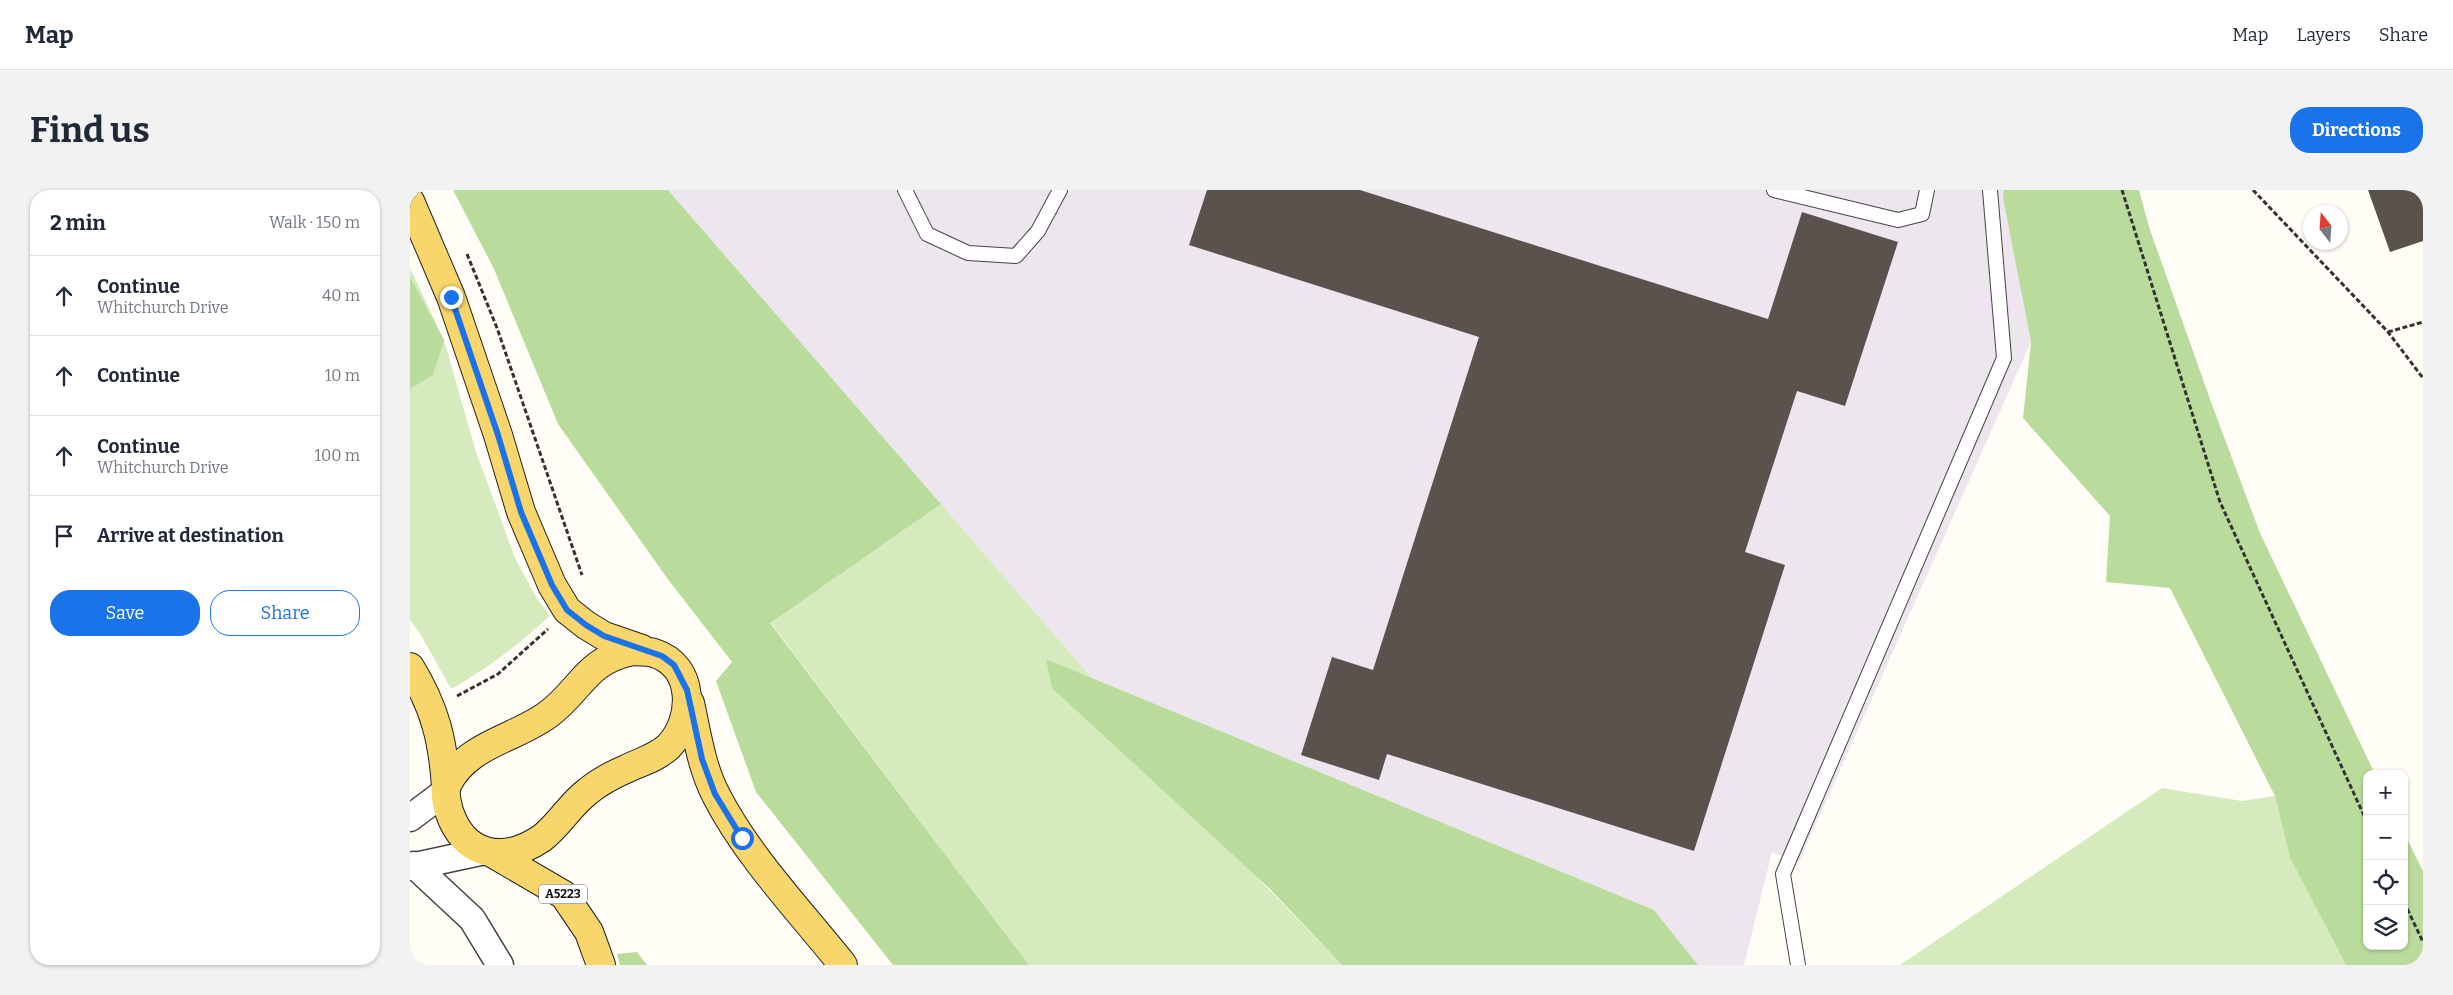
<!DOCTYPE html>
<meta charset="utf-8">
<style>
body{margin:0;font-family:Bitter,serif;background:#f2f2f3;color:#1f2937}
.controls{position:absolute;right:15px;bottom:15px;display:grid;overflow:hidden;border-radius:10px;box-shadow:0 1px 4px #0004}
.controls button{width:45px;height:45px;display:grid;place-items:center;padding:0;border:0;border-bottom:1px solid #e0e1e3;background:#fff;color:#1f2937;font:25px sans-serif}
.compass{position:absolute;left:1893px;top:15px;width:45px;height:45px;border-radius:50%;background:#fff;box-shadow:0 1px 4px #0004;rotate:343deg}
.stop{position:absolute;width:15px;height:15px;margin:-11px;border:4px solid #1a73e8;border-radius:50%;background:#fff}
.stop.end{background:#1a73e8;border-color:#fff;box-shadow:0 1px 5px #0008}
.list{margin:0;padding:0;list-style:none}
h2{display:flex;justify-content:space-between;align-items:center;height:65px;margin:0;padding:0 20px;font-size:21px}
h2 small{font-size:16px;font-weight:400;color:#747a83}
.list li{display:grid;grid-template-columns:32px 1fr auto;gap:15px;align-items:center;box-sizing:border-box;height:80px;padding:0 20px;border-top:1px solid #e0e1e3}
.list b{display:block;font-size:19px;white-space:nowrap}
.list p{margin:0;font-size:16px;white-space:nowrap;color:#747a83}
.list em{font-size:16px;font-style:normal;color:#747a83}
.actions{display:flex;gap:10px;padding:15px 20px}
.actions a{flex:1;padding:11px 0;border:1px solid #1a73e8;border-radius:20px;text-align:center;font-size:18px;color:#1a73e8}
.actions .main{background:#1a73e8;color:#fff}
.icon{flex:none;width:28px;height:28px;fill:none;stroke:currentColor;stroke-width:2;stroke-linecap:round;stroke-linejoin:round}
.map{position:relative;flex:none;width:2013px;height:775px;overflow:hidden;border-radius:20px}
header{display:flex;align-items:center;gap:30px;box-sizing:border-box;height:70px;padding:0 25px;background:#fff;border-bottom:1px solid #e0e1e3}
header strong{font-size:24px}
nav{display:flex;gap:28px;margin-inline-start:auto;font-size:18px}
.intro{display:flex;align-items:center;justify-content:space-between;box-sizing:border-box;height:120px;padding:0 30px}
h1{margin:0;font-size:35px}
.button{padding:12px 22px;border-radius:20px;background:#1a73e8;color:#fff;font-size:18px;font-weight:700}
main{display:flex;gap:30px;padding:0 30px}
aside{flex:1;background:#fff;border-radius:20px;box-shadow:0 1px 4px #0004}
.map>svg:first-child{display:block}
.industrial{fill:#eee6ef}
.green{fill:#d5ebbd}
.forest{fill:#b9dc9c}
.building{fill:#5a524d}
.lines{fill:none;stroke-linecap:round;stroke-linejoin:round}
.lane-casing{stroke:#444;stroke-width:16}
.street-casing{stroke:#444;stroke-width:29}
.primary-casing{stroke:#222;stroke-width:30}
.path{stroke:#333;stroke-width:3;stroke-dasharray:5 2.5;stroke-linecap:butt}
.lane{stroke:#fff;stroke-width:14}
.street{stroke:#fff;stroke-width:26}
.primary{stroke:#f9d66b;stroke-width:28}
.route{stroke:#1a73e8;stroke-width:6}
.labels{text-anchor:middle;dominant-baseline:central;stroke-width:5;stroke-linejoin:round;paint-order:stroke}
.shield{fill:#fff;stroke:#585858;stroke-width:1}
.shield-label{font-size:12px;font-weight:bold;fill:#111}
</style>
<header>
<strong>Map</strong>
<nav><a>Map</a><a>Layers</a><a>Share</a></nav>
</header>
<div class="intro"><h1>Find us</h1><a class="button">Directions</a></div>
<main>
<aside>
<h2>2 min<small>Walk · 150 m</small></h2>
<ul class="list">
<li><svg class="icon" aria-label="ahead" viewBox="0 0 24 24"><path d="M12 20V5M6 11l6-6 6 6"/></svg><div><b>Continue</b><p>Whitchurch Drive</p></div><em>40 m</em></li>
<li><svg class="icon" aria-label="ahead" viewBox="0 0 24 24"><path d="M12 20V5M6 11l6-6 6 6"/></svg><div><b>Continue</b></div><em>10 m</em></li>
<li><svg class="icon" aria-label="ahead" viewBox="0 0 24 24"><path d="M12 20V5M6 11l6-6 6 6"/></svg><div><b>Continue</b><p>Whitchurch Drive</p></div><em>100 m</em></li>
<li><svg class="icon" aria-label="arrive" viewBox="0 0 24 24"><path d="M6 21V4h12l-3 4 3 4H6"/></svg><div><b>Arrive at destination</b></div></li>
</ul>
<div class="actions"><a class="main">Save</a><a>Share</a></div>
</aside>
<div class="map">
<svg width="2013" height="775" viewBox="0 0 2013 775">
<rect width="100%" height="100%" fill="#fffdf5"/>
<path class="industrial" d="M258 0H1594L1593 8 1621 152 1389 672 1362 662 1334 775H1288L1244 720 682 488Z"/>
<path class="green" d="M0 78 34 150 65 259 105 368 126 407 140 426C108 455 77 479 41 499L11 445 0 430Z
M531 314 682 488 636 469 932 775H619L360 432Z
M1752 598 1832 611 1865 606 1880 668 1936 775H1490Z"/>
<path class="forest" d="M43 0H258L531 314 360 433 619 775H483L346 602 306 491 322 472 257 388 148 234 84 79Z
M1594 0H1729L1739 37 1801 212 1850 343 1965 584H1957V756H1994V643L2013 681V775H1936L1880 668 1865 606 1760 398 1696 392 1700 326 1613 228 1621 152 1593 8Z
M0 87 34 150 23 185 0 199Z
M636 469 1244 720 1288 775H932L860 699 642 498Z
M227 762 237 775H210L207 764Z"/>
<path class="building" d="M797 0H950L1358 129 1392 22 1488 52 1435 216 1387 201 1335 362 1375 375 1284 661 977 564 969 590 891 565 922 467 963 480 1069 147 779 55Z
M1958 0H2013V51L1980 62Z"/>
<g class="lines">
<defs>
<path id="lane" d="M495 0 517 44 558 63 606 66 628 41 650 0
M1364 0 1488 30 1512 24 1517 0
M1388 775 1373 684 1594 168 1580 0"/>
<path id="street" d="M0 628 36 601
M4 675 62 729 90 775
M0 677 75 661"/>
<path id="primary" d="M0 11 41 107 88 245 111 322 142 395 157 420 176 435 194 446 232 459
M222 461C229 462 238 461 244 463 286 476 284 530 259 556 247 568 230 572 216 579 202 585 188 593 177 602 160 615 149 635 132 648 94 674 54 667 39 621 37 613 34 603 37 595 57 553 107 549 140 523 173 497 176 471 222 461Z
M0 477C25 518 33 550 36 597
M280 513C287 544 291 576 306 605 337 666 390 721 433 775
M82 663 154 705 179 742 191 775"/>
</defs>
<use href="#lane" class="lane-casing"/>
<use href="#street" class="street-casing"/>
<use href="#primary" class="primary-casing"/>
<path class="path" d="M1712 0 1810 312 1957 632
M1843 0 1978 142 2013 188
M57 64 87 138 172 385
M1978 142 2013 132
M47 506 88 484 138 439
M1994 712 2013 752"/>
<use href="#lane" class="lane"/>
<use href="#street" class="street"/>
<use href="#primary" class="primary"/>
</g>
<g class="lines">
<path class="route" d="M41 107 88 245 111 322 142 395 157 420 176 435 194 446 252 466 264 475 277 500 292 569 305 604 332 648"/>
</g>
<g class="labels">
<rect class="shield" x="129" y="694.5" width="48" height="19" rx="4"/>
<g class="shield-label">
<text x="153" y="704">A5223</text>
</g>
</g>
</svg>
<div class="controls">
<button>+</button>
<button>−</button>
<button><svg class="icon" aria-label="locate" viewBox="0 0 24 24"><circle cx="12" cy="12" r="6"/><path d="M12 2v4M12 18v4M2 12h4M18 12h4"/></svg></button>
<button><svg class="icon" aria-label="layers" viewBox="0 0 24 24"><path d="M12 4l9 5-9 5-9-5zM3 14l9 5 9-5"/></svg></button>
</div>
<svg class="compass" viewBox="-18 -18 36 36"><path d="M0-13l5 13h-10z" fill="#e53935"/><path d="M0 13l5-13h-10z" fill="#747a83"/></svg>
<div class="stop" style="left:332px;top:648px"></div>
<div class="stop end" style="left:41px;top:107px"></div>
</div>
</main>
